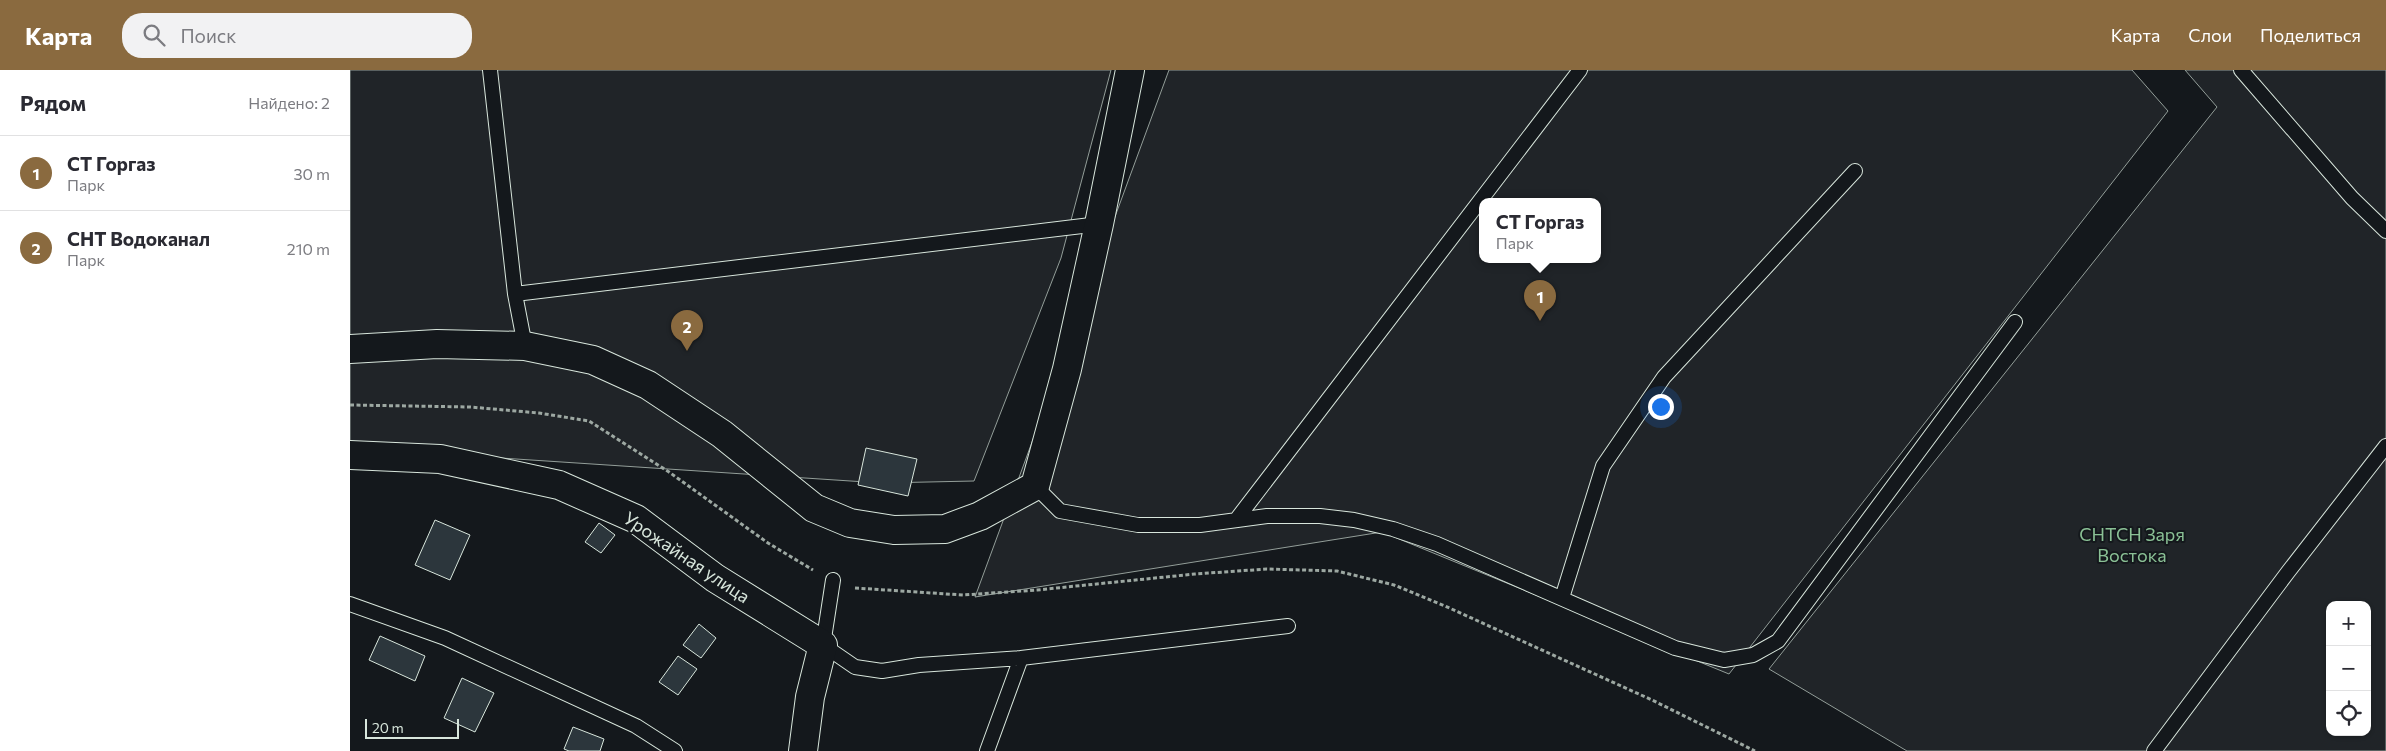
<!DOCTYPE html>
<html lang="ru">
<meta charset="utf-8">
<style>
body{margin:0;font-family:Commissioner,sans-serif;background:#f2f2f3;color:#2b2b33}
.controls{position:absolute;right:15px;bottom:15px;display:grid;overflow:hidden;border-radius:10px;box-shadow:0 1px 4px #0004}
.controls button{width:45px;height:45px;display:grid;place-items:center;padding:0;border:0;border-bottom:1px solid #e1e1e2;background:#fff;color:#2b2b33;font:25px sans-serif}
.scale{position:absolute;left:15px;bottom:12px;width:94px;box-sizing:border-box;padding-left:5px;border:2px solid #d8e6dc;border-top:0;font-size:14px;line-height:18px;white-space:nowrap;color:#d8e6dc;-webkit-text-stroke:4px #14181c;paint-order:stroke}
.you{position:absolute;left:1310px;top:336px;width:18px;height:18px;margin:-12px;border:4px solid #fff;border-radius:50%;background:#1a73e8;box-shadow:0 0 0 8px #1a73e833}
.badge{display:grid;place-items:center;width:32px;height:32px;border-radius:50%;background:#8a6a3f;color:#fff;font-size:16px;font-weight:700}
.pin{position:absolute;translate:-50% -41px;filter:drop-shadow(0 1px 2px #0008)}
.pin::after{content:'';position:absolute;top:26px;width:18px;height:15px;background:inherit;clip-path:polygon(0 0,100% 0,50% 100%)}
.popup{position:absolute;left:1129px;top:128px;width:122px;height:65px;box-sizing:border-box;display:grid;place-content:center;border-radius:10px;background:#fff;filter:drop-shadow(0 1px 4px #0005);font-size:16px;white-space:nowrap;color:#7c7c81}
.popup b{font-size:19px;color:#2b2b33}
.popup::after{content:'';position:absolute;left:50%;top:100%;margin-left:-10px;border:10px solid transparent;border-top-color:#fff}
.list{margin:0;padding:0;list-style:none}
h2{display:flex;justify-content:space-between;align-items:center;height:65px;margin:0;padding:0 20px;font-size:21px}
h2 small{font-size:16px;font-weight:400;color:#7c7c81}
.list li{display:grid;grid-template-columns:32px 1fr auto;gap:15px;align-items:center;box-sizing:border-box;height:75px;padding:0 20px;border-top:1px solid #e1e1e2}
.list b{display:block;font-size:19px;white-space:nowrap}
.list p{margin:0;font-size:16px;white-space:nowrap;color:#7c7c81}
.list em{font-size:16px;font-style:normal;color:#7c7c81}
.icon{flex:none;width:28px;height:28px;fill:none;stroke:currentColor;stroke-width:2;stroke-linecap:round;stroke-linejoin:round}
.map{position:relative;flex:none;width:2036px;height:681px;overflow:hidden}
header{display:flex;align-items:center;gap:30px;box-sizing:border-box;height:70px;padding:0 25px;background:#8a6a3f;color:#fff}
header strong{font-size:24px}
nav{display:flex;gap:28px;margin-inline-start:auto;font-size:18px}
.search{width:350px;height:45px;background:#f2f2f3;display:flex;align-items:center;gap:12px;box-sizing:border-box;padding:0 18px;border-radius:20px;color:#7c7c81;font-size:19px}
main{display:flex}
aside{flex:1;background:#fff}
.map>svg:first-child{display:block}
.green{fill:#202428;stroke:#939e99;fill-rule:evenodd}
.building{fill:#2c363c;stroke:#d8e6dc}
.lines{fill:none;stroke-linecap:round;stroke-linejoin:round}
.lane-casing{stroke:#d8e6dc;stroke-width:16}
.street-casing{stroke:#d8e6dc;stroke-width:30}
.path{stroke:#9da8a2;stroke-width:3;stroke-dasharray:4 2.5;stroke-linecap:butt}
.lane{stroke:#14181c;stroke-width:14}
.street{stroke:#14181c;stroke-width:28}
.labels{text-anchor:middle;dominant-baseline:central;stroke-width:4;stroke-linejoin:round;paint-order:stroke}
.park-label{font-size:18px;fill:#8ac095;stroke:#14181c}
.street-label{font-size:18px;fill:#d8e6dc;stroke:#14181c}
</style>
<header>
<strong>Карта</strong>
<div class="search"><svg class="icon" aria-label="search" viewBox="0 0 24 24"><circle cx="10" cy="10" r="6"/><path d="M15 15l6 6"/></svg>Поиск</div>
<nav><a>Карта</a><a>Слои</a><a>Поделиться</a></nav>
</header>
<main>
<aside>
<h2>Рядом<small>Найдено: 2</small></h2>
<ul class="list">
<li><span class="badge">1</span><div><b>СТ Горгаз</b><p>Парк</p></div><em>30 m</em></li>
<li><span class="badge">2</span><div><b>СНТ Водоканал</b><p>Парк</p></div><em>210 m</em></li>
</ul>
</aside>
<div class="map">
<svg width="2036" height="681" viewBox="0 0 2036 681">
<rect width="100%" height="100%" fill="#14181c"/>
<path class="green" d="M0 0H761L711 188 624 411 531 413 105 385 0 374Z
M819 0H1782L1818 41 1379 604 1032 462 625 527ZM1132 132H1248V190H1132Z
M1835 0H2036V681H1557L1419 599 1867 37ZM1980 535H2017V662H1980Z"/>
<path class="building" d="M516 378 567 389 558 426 508 415Z
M85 450 120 465 100 510 65 495Z
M249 453 265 465 251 483 235 472Z
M349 554 366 568 351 588 333 575Z
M30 566 75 586 65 611 19 590Z
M328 586 347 599 328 625 309 612Z
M112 608 144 623 125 662 94 648Z
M223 657 254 669 250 681H219L214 679Z"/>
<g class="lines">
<defs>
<path id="lane" d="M140 0 165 224 175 276
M1891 0 2002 128 2036 161
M165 224 749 154
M685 416 710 441 788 455H850L917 446H970L1004 450 1043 459 1087 474 1325 578 1374 590 1403 585 1428 571 1665 252
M886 450 1230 0
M483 510 473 575 505 597 532 601 569 595 671 588 637 681
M1212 528 1253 396 1314 307 1505 101
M0 534 95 568 286 656 325 681
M671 588 938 556
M1804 681 1938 502 2036 376"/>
<path id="street" d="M0 279 87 274 175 276 243 290 298 315 372 364 464 438 500 453 544 460 595 459 630 446 685 416 717 299 749 154 780 0
M0 385 90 389 209 415 286 449 365 508 473 575 460 627 453 681"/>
</defs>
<use href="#lane" class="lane-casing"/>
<use href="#street" class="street-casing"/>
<path class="path" d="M0 335 120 337 189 343 239 351 319 402 418 473 463 500
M505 518 613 525 687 520 845 504 917 499 987 501 1044 515 1095 536 1302 630 1405 681"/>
<use href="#lane" class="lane"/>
<use href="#street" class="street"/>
</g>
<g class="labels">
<g class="park-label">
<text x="1782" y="464">СНТСН Заря<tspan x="1782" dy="21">Востока</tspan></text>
</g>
<g class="street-label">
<text transform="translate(337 487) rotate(34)">Урожайная улица</text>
</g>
</g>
</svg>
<div class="controls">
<button>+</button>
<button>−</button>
<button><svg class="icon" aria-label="locate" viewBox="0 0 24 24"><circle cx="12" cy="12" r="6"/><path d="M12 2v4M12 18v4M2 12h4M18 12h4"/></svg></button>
</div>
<div class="scale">20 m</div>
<div class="you"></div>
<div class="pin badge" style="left:1190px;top:251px">1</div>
<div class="popup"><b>СТ Горгаз</b>Парк</div>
<div class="pin badge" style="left:337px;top:281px">2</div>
</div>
</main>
